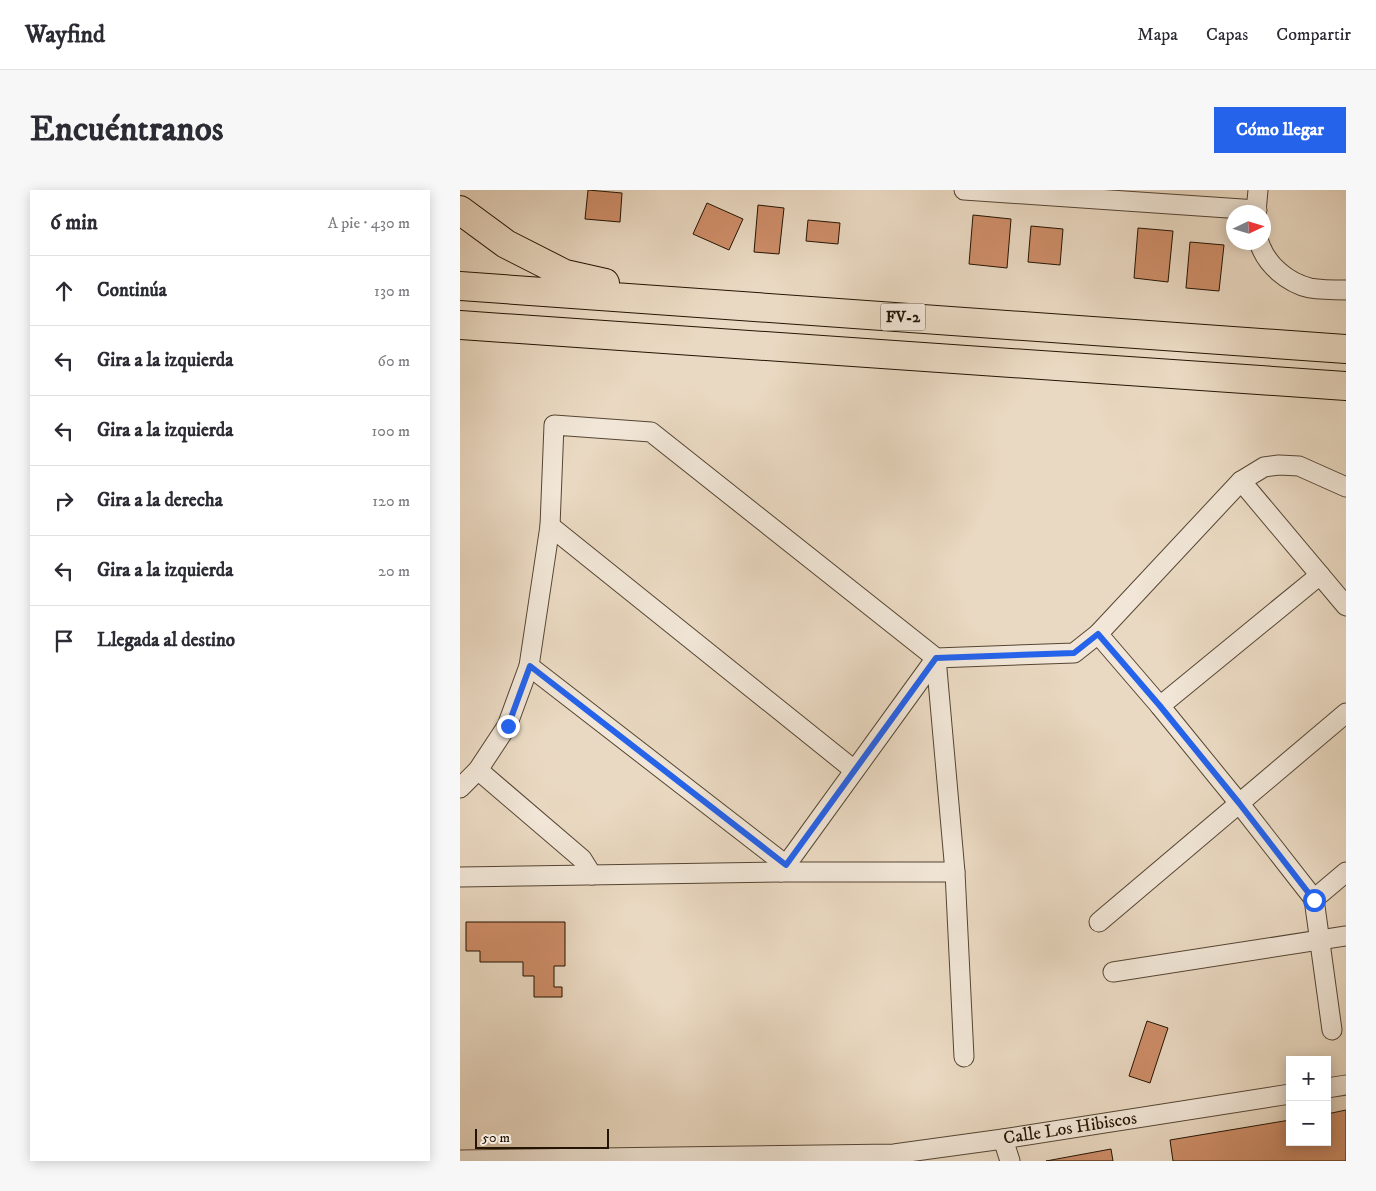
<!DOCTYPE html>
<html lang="es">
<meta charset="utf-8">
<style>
body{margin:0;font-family:"IM FELL DW Pica",serif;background:#f7f7f7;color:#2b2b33}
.controls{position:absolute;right:15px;bottom:15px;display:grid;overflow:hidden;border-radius:0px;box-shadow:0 2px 12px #0003}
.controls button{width:45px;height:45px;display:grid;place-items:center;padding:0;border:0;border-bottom:1px solid #e1e1e2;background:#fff;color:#2b2b33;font:25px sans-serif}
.compass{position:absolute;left:766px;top:15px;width:45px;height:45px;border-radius:50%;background:#fff;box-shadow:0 2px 12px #0003;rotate:86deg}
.scale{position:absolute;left:15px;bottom:12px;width:134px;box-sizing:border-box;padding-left:5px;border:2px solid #231403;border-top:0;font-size:14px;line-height:18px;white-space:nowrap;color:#231403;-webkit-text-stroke:4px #f1e6d7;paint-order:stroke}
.stop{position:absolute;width:15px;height:15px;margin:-11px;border:4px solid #2563eb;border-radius:50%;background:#fff}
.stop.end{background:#2563eb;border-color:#fff;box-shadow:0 1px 5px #0008}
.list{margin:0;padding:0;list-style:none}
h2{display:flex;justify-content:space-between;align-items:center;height:65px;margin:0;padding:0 20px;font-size:21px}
h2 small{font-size:16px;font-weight:400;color:#7c7c81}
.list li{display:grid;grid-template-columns:32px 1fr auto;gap:15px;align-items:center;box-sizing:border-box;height:70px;padding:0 20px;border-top:1px solid #e1e1e2}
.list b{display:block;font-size:19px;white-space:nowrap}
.list em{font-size:16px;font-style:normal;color:#7c7c81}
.icon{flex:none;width:28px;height:28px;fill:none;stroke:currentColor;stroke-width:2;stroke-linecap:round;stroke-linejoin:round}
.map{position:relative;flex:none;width:886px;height:971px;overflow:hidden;border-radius:0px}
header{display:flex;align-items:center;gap:30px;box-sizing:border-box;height:70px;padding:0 25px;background:#fff;border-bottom:1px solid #e1e1e2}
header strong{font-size:24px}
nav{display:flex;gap:28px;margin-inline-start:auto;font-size:18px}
.intro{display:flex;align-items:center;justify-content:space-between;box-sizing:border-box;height:120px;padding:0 30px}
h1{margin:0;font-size:35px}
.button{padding:12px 22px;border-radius:0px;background:#2563eb;color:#fff;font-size:18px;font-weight:700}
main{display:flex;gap:30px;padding:0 30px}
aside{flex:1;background:#fff;border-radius:0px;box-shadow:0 2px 12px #0003}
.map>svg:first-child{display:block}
.building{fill:#ce8e69;stroke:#231403}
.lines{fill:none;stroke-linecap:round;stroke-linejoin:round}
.minor-casing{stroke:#554533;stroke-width:21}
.trunk-casing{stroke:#231403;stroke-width:30}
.minor{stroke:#f1e6d7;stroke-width:19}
.trunk{stroke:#ead9c2;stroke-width:28}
.route{stroke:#2563eb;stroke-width:6}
.labels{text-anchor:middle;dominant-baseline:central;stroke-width:4;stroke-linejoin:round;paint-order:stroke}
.shield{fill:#f1e6d7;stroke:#615343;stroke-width:1}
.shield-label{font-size:16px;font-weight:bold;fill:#231403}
.street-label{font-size:18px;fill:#231403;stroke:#f1e6d7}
</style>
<header>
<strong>Wayfind</strong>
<nav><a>Mapa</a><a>Capas</a><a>Compartir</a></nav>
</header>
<div class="intro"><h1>Encuéntranos</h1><a class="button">Cómo llegar</a></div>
<main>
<aside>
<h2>6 min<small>A pie · 430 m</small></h2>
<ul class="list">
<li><svg class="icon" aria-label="ahead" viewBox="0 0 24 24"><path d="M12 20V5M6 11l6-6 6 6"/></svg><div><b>Continúa</b></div><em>130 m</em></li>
<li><svg class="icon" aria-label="left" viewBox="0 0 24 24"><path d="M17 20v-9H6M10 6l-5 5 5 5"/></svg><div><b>Gira a la izquierda</b></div><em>60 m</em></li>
<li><svg class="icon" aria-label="left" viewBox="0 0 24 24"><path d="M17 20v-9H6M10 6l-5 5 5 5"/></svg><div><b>Gira a la izquierda</b></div><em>100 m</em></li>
<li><svg class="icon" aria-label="right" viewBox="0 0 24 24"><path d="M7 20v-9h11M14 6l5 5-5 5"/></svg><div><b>Gira a la derecha</b></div><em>120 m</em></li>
<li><svg class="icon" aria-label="left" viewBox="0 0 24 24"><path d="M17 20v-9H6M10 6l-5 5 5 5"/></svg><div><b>Gira a la izquierda</b></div><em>20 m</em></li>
<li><svg class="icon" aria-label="arrive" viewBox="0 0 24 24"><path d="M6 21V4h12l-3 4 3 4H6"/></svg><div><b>Llegada al destino</b></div></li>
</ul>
</aside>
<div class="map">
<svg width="886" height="971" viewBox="0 0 886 971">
<rect width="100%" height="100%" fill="#ead9c2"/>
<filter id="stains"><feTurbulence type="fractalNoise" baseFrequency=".004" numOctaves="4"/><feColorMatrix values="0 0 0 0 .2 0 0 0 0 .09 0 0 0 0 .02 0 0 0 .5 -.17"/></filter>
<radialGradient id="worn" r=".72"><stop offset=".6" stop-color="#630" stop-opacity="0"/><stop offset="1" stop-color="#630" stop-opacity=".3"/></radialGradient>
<path class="building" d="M128 0 162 3 160 32 125 29Z
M247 13 283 29 269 60 233 44Z
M298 15 324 18 319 64 294 62Z
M513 25 551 29 547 78 509 74Z
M348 30 380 33 378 54 346 51Z
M571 36 603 39 600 75 568 72Z
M678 38 713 41 708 92 674 88Z
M730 52 764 55 759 101 726 98Z
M6 732H105V776H94V797H102V807H74V786H63V772H20V761H6Z
M687 831 708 838 690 893 669 886Z
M886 920V971H713L710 950 830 930V952H867V924Z
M651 959 653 971H586Z"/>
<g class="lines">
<defs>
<g id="minor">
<path d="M504 0 797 20"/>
<path d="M796 22 798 0"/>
<path d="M799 52C806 75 828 93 850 98 862 100 875 100 886 100"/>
<path d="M781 291 886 416"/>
<path d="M90 336 394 580"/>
<path d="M638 444 700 516 779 613 854 709 872 840"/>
<path d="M476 468 495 682 504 867"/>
<path d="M69 476 326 675"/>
<path d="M700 516 860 385"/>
<path d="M18 580 122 669 132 685"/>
<path d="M0 598 18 580 47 536 69 476 90 336 94 235 191 242 476 468 614 463 638 444 781 291 804 277 819 275 839 276 886 297"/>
<path d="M321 682 476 468"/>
<path d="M0 687 321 682H495"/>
<path d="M854 709 886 682"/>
<path d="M639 732 886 523"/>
<path d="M653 782 886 746"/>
<path d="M867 898 886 895"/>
<path d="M543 949 550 971"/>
<path id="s1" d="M0 970 434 964 543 949 830 904"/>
</g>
<path id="trunk" d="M0 20 46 54 105 84 145 93
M0 96 886 159
M0 135 886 196"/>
</defs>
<use href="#minor" class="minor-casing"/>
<use href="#trunk" class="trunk-casing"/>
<use href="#minor" class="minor"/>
<use href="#trunk" class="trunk"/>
</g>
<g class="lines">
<path class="route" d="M48 536 70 476 326 675 476 468 614 463 638 444 700 516 779 613 854 710"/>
</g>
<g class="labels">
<rect class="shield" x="420.5" y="113.5" width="45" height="27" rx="4"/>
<g class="shield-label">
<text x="443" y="127">FV-2</text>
</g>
<g class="street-label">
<text stroke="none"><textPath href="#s1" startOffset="612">Calle Los Hibiscos</textPath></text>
</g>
</g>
<rect width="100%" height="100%" filter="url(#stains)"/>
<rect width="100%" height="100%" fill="url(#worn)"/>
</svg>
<div class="controls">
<button>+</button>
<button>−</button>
</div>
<svg class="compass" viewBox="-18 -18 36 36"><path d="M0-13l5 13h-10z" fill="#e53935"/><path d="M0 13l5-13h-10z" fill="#7c7c81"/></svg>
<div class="scale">50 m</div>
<div class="stop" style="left:854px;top:710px"></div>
<div class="stop end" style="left:48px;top:536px"></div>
</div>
</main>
